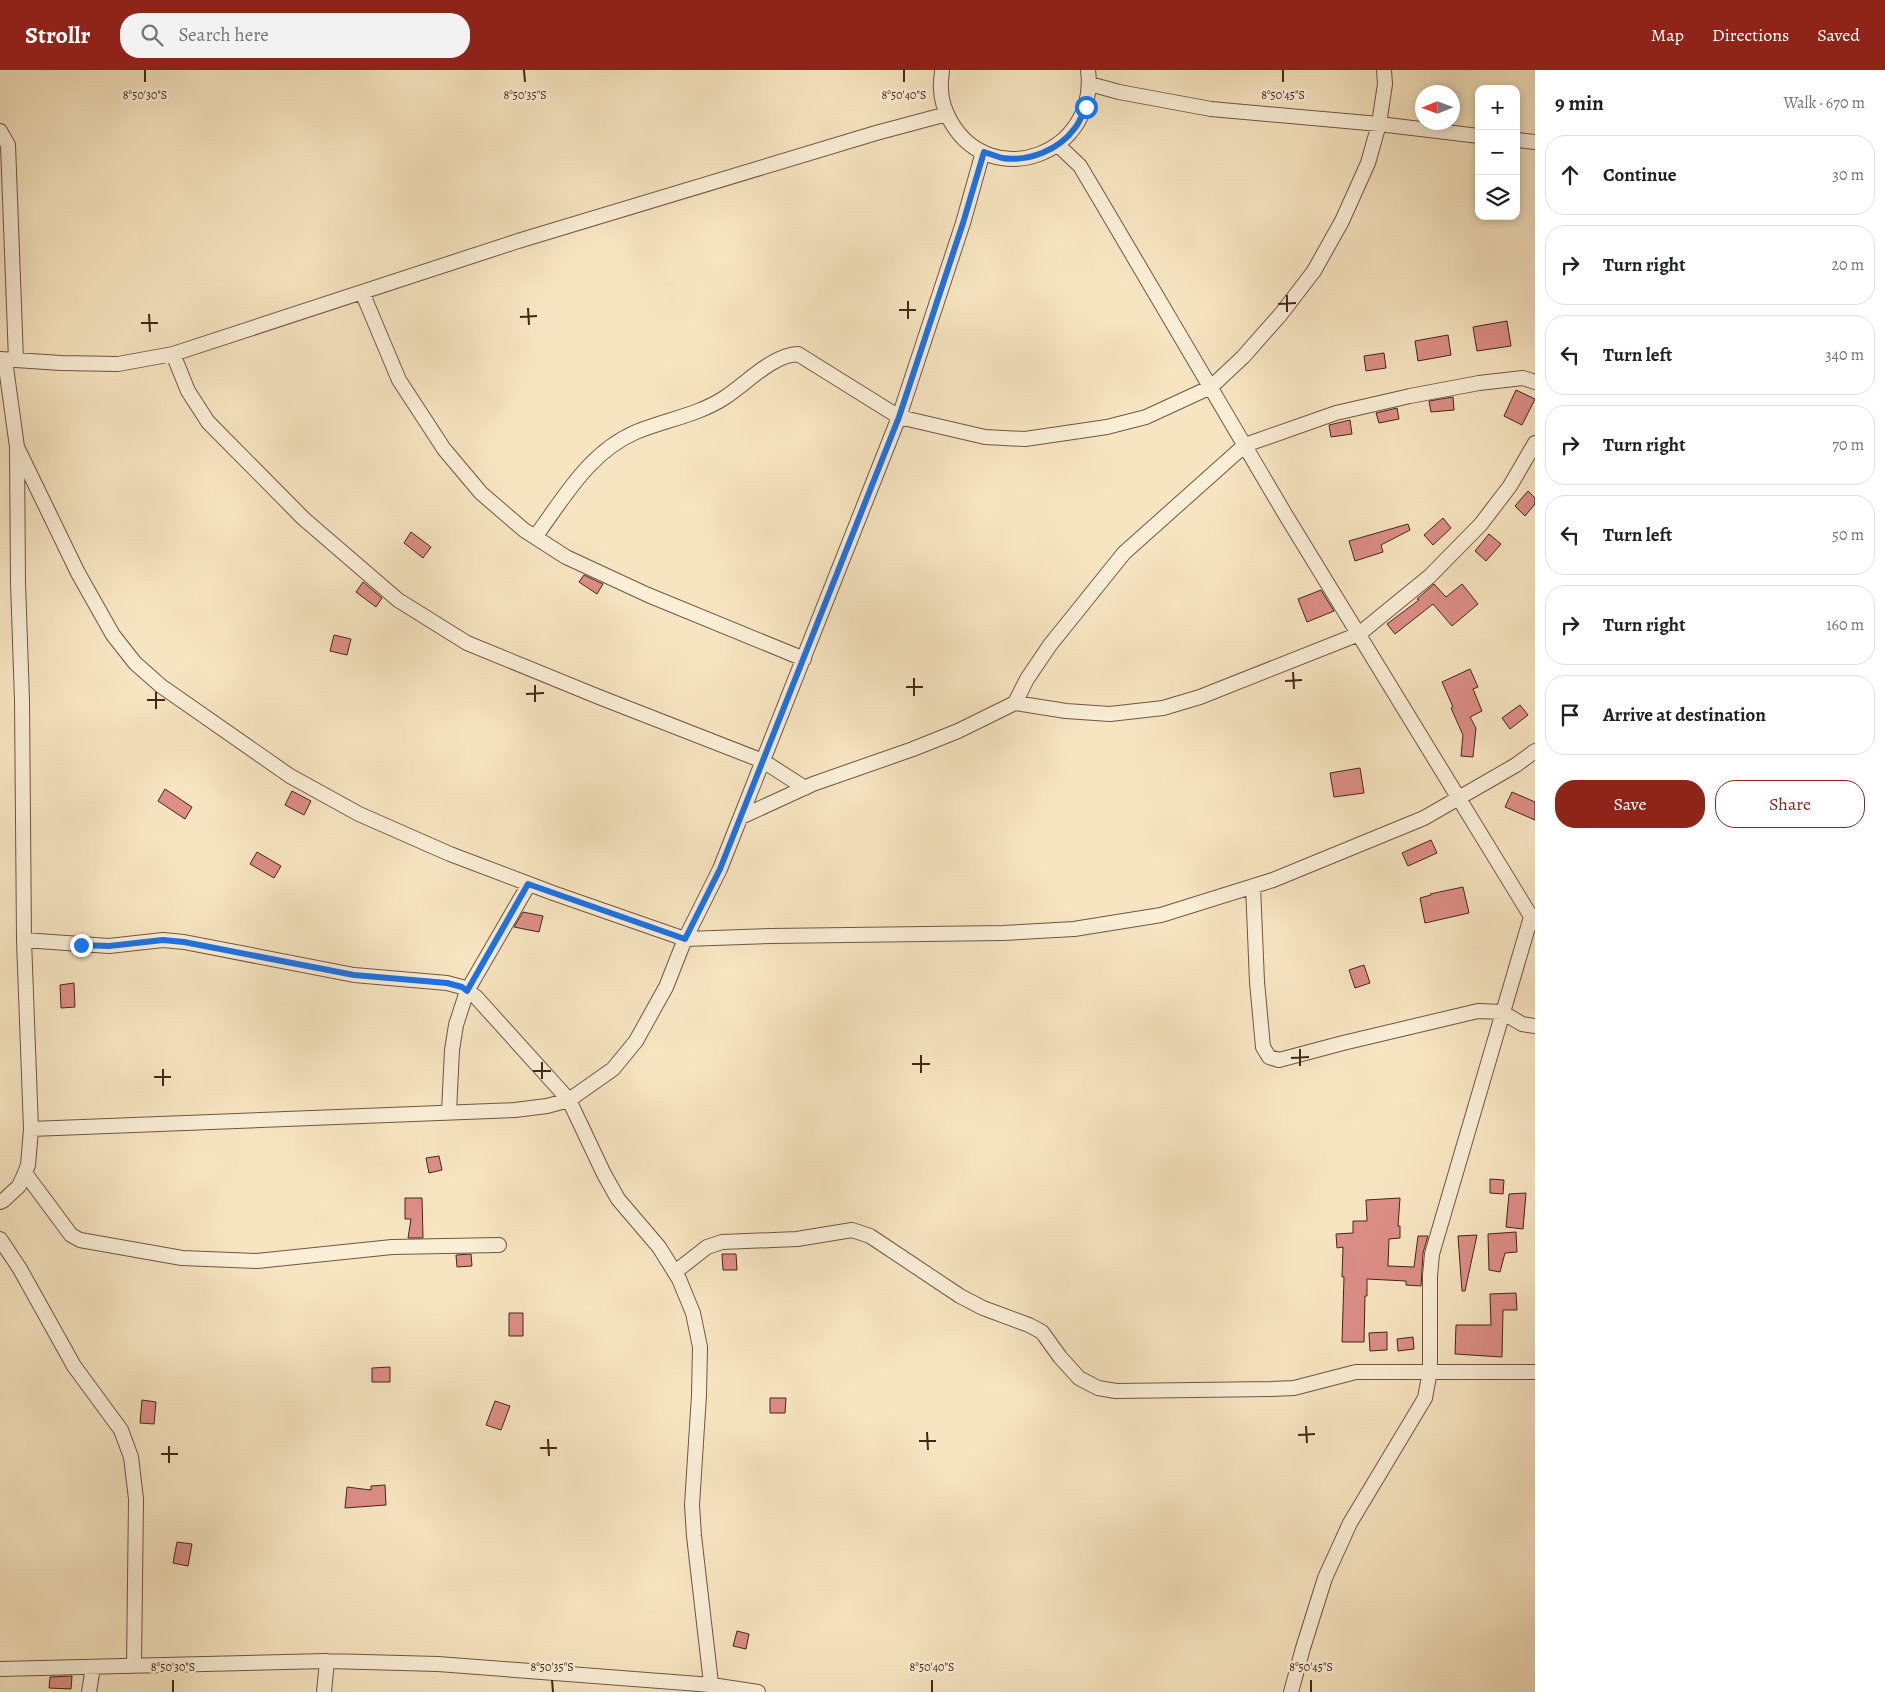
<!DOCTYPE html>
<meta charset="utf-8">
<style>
body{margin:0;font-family:Alegreya,serif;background:#f2f2f2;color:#202124}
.controls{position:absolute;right:15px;top:15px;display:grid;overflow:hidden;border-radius:10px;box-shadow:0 2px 8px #0003}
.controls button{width:45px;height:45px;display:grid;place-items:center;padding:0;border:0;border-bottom:1px solid #e0e0e0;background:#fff;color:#202124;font:25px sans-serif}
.compass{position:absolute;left:1415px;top:15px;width:45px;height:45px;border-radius:50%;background:#fff;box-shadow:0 2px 8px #0003;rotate:269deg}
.stop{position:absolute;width:15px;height:15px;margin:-11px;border:4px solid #1a73e8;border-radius:50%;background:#fff}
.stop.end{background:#1a73e8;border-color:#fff;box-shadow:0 1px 5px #0008}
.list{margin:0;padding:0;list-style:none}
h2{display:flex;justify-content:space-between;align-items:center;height:65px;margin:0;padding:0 20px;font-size:21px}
h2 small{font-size:16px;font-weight:400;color:#757577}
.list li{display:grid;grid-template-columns:32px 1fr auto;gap:15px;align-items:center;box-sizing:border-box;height:80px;margin:0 10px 10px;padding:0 10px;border:1px solid #e0e0e0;border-radius:20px}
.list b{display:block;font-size:19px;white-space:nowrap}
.list em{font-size:16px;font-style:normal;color:#757577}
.actions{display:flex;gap:10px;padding:15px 20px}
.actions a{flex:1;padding:11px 0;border:1px solid #8f2418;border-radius:20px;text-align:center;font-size:18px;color:#8f2418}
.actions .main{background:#8f2418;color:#fff}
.icon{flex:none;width:28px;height:28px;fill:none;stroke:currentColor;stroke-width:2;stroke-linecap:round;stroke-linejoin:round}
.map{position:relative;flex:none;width:1535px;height:1622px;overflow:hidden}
header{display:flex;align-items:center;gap:30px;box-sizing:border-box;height:70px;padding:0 25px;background:#8f2418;color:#fff}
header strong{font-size:24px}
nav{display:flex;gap:28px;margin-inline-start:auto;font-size:18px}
.search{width:350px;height:45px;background:#f2f2f2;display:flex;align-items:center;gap:12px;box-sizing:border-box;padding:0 18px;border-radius:20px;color:#757577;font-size:19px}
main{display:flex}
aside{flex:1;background:#fff}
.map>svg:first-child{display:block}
.building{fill:#dd8e87;stroke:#422618}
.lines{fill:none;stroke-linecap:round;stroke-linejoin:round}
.street-casing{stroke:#6f5642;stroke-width:16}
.street{stroke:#faeed7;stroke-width:14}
.route{stroke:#1a73e8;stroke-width:6}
.ticks{fill:none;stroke:#422618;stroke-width:2}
.ticks-label{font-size:12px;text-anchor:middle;fill:#422618;stroke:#faeed7;stroke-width:5;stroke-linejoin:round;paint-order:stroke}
</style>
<header>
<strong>Strollr</strong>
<div class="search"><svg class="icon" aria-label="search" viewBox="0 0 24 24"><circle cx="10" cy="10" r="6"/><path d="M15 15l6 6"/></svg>Search here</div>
<nav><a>Map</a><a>Directions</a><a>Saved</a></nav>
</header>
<main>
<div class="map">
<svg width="1535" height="1622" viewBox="0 0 1535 1622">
<rect width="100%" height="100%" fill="#f7e5c1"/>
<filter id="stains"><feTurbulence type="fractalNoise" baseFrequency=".004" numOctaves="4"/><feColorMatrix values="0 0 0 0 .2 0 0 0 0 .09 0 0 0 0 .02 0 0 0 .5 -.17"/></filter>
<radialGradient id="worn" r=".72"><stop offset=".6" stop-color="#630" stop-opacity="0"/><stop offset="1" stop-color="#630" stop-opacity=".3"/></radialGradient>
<path class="building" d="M1507 251 1511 276 1477 281 1473 257Z
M1448 265 1451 285 1418 291 1415 271Z
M1384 283 1386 298 1366 301 1364 286Z
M1516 320 1535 329 1522 355 1504 346Z
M1453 327 1454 340 1431 342 1429 331Z
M1397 338 1399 349 1379 353 1376 343Z
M1350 350 1352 364 1331 367 1329 355Z
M1528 421 1535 428V434L1525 446 1515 436Z
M1443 448 1451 458 1433 475 1424 465Z
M1408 454 1410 460 1381 475 1383 482 1355 491 1349 471Z
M411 462 431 477 423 488 404 473Z
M1489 464 1501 474 1486 491 1475 481Z
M584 505 603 514 597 524 579 512Z
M363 512 382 528 376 537 356 522Z
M1434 514 1446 527 1462 514 1478 534 1452 556 1433 534 1395 564 1387 554 1419 530 1417 529Z
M1321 520 1334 541 1307 552 1298 529Z
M334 565 351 569 347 585 330 581Z
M1470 599 1478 617 1473 619 1482 641 1470 647 1476 658 1473 687 1461 686 1463 665 1451 638 1453 637 1442 612Z
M1520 635 1528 645 1510 659 1502 648Z
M1360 698 1364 723 1334 727 1330 703Z
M165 719 192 737 185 749 158 731Z
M292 721 311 731 304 745 285 735Z
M1512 722 1535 732V750L1505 737Z
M1431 770 1437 783 1408 796 1402 783Z
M257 782 281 796 274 808 250 794Z
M1463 817 1469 843 1425 853 1420 828 1431 825 1430 824Z
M523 842 543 846 539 862 514 857Z
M1364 895 1370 913 1355 918 1349 900Z
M74 913 75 937 61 938 60 915Z
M439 1086 442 1100 429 1103 426 1088Z
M1490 1109 1504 1110 1503 1124 1490 1123Z
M1526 1123 1523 1159 1506 1157 1509 1124Z
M405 1128H422L423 1168H408L411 1149H405Z
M1400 1128 1398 1156H1400V1168L1389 1169 1388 1196 1414 1197 1418 1166H1428L1423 1183 1421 1216 1406 1215V1211L1367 1209V1226H1365L1364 1272H1342L1344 1207H1342L1343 1177 1337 1178 1336 1164 1353 1163V1151H1367L1366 1130Z
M1516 1162 1517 1182 1505 1183 1500 1202 1489 1200 1488 1164Z
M1477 1165 1465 1221H1462L1458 1166Z
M471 1184 472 1196 457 1197 456 1185Z
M722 1184H736L737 1200H723Z
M1516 1223 1517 1240H1503L1502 1287 1455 1284 1456 1255H1491L1490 1224Z
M509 1243H523V1266H509Z
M1387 1262V1280L1370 1281 1369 1263Z
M1413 1267 1414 1279 1398 1281 1397 1269Z
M390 1297V1312H372V1298Z
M770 1328H786L785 1343H770Z
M142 1330 156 1332 154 1354 140 1353Z
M495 1331 510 1336 501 1360 486 1355Z
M385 1415 386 1435 345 1438 347 1417 371 1420V1416Z
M177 1472 192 1474 188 1496 173 1493Z
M737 1561 749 1564 746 1579 733 1576Z
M72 1606 71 1619 49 1618 50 1607Z"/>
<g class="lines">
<defs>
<path id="street" d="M942 0C942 6 940 13 941 19 941 30 946 43 951 52 992 123 1099 84 1088 0
M1090 14 1119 22 1211 39 1379 54 1479 66
M0 61 8 75 16 290
M1516 70 1535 72
M1058 75 1080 96 1099 128 1285 444 1535 853
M362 222 399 310 444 379 481 423 524 460 566 487 648 525 804 589
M173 284 188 321 208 352 304 449 398 530 467 573 599 627 763 691 805 718
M0 289 61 293 118 294 173 284 518 171 876 63 947 44
M17 377 78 503 113 565 135 593 161 616 290 706 359 744 450 784 553 823 685 869 771 866 1003 863 1074 859 1161 845 1273 810 1424 748 1516 695 1535 681
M535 467C564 428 589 382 636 362 665 350 698 345 724 328 746 314 772 285 798 284L899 347 985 367 1025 369 1107 357 1146 347 1211 317 1243 287 1281 244 1314 201 1342 151 1368 93 1379 54 1385 14 1384 0
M1015 633 1027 609 1050 575 1124 483 1245 375 1336 343 1410 326 1479 313 1523 308 1535 312
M741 747 813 714 913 679 958 661 1015 633 1066 641 1110 644 1163 638 1200 627 1359 564 1430 506 1481 454 1510 416 1535 373
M1253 816 1257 912 1263 977 1269 987 1279 990 1343 973 1478 941 1502 942 1522 954 1535 956
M24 870 109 876 163 870 184 872 354 905 447 913 462 917 476 927 569 1030 604 1104 618 1129 659 1177 679 1209 693 1243 700 1277 699 1325 692 1435 694 1466 712 1622
M449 1042 452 980 456 955 467 921 529 814
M31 1059 515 1040 547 1036 569 1030 613 999 636 971 666 917 685 869 720 799 899 347 963 153 983 82
M25 1103 71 1165 80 1170 182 1188 257 1191 392 1177 499 1175
M0 1132 4 1130 19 1116 25 1103 28 1095 31 1059 24 870 22 630 18 513 17 377 5 290
M0 1169 20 1199 74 1296 121 1360 131 1387 136 1429 134 1596
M675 1202 707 1177 722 1172 797 1169 852 1160 870 1166 960 1226 983 1238 1029 1255 1042 1262 1060 1287 1079 1308 1098 1318 1116 1321 1271 1319 1294 1318 1356 1302H1535
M0 1599 327 1591 438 1594 712 1615 758 1622
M89 1622 93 1597
M324 1622 327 1591
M1291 1622 1303 1578 1325 1508 1350 1453 1425 1328 1430 1301V1206L1432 1184 1531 847"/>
</defs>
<use href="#street" class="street-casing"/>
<use href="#street" class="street"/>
</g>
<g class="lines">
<path class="route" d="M81 875 109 876 163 870 184 872 354 905 447 913 462 917 467 921 528 814 685 869 720 799 899 347 963 153 984 82C990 84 996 86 1002 88 1029 92 1059 80 1075 58 1080 52 1082 44 1086 37"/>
</g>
<path class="ticks" d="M145 0V12M524 0 525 12M904 0V12M1283 0V12M1287 225V242M908 231V249M1278 234 1296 233M528 238 529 255M899 240H916M149 244 150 262M520 247 537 246M141 253H158M1293 602 1294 619M914 608V626M1285 611 1302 610M535 615V632M906 617H923M156 622V639M526 624 544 623M147 630H165M1300 979V996M921 985V1003M1291 988 1309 987M542 992V1009M912 994H930M163 999V1016M533 1001H551M154 1007H171M1306 1356 1307 1373M927 1362 928 1380M1298 1365 1315 1364M548 1369 549 1386M919 1371H936M169 1376V1393M540 1378H557M161 1384H178M173 1610V1622M552 1610 553 1622M932 1610V1622M1311 1610V1622"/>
<g class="ticks-label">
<text x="145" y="29">8°50'30"S</text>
<text x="525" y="29">8°50'35"S</text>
<text x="904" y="29">8°50'40"S</text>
<text x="1283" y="29">8°50'45"S</text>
<text x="173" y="1601">8°50'30"S</text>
<text x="552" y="1601">8°50'35"S</text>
<text x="932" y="1601">8°50'40"S</text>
<text x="1311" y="1601">8°50'45"S</text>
</g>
<rect width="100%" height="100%" filter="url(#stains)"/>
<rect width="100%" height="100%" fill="url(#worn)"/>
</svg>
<div class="controls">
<button>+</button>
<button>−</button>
<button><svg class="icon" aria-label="layers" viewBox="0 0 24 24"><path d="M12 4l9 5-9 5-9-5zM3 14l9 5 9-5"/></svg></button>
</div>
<svg class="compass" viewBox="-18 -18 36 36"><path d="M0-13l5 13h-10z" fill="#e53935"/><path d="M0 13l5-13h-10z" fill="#757577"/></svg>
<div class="stop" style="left:1086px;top:37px"></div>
<div class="stop end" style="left:81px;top:875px"></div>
</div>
<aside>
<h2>9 min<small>Walk · 670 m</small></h2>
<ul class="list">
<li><svg class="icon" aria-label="ahead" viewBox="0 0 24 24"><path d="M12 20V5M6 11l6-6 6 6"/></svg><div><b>Continue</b></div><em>30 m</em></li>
<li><svg class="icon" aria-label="right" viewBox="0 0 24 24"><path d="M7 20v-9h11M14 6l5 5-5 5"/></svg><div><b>Turn right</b></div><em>20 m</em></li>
<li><svg class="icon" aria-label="left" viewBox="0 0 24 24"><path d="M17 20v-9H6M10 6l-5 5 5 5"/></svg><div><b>Turn left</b></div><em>340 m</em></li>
<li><svg class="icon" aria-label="right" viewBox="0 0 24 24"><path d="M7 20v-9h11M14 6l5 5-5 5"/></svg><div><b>Turn right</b></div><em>70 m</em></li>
<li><svg class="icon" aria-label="left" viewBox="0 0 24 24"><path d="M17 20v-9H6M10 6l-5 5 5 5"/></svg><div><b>Turn left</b></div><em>50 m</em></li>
<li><svg class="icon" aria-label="right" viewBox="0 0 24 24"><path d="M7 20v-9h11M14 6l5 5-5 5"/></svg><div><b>Turn right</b></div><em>160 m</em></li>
<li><svg class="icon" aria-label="arrive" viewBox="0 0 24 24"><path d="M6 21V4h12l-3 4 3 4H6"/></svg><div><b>Arrive at destination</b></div></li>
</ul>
<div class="actions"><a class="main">Save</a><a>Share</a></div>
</aside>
</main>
